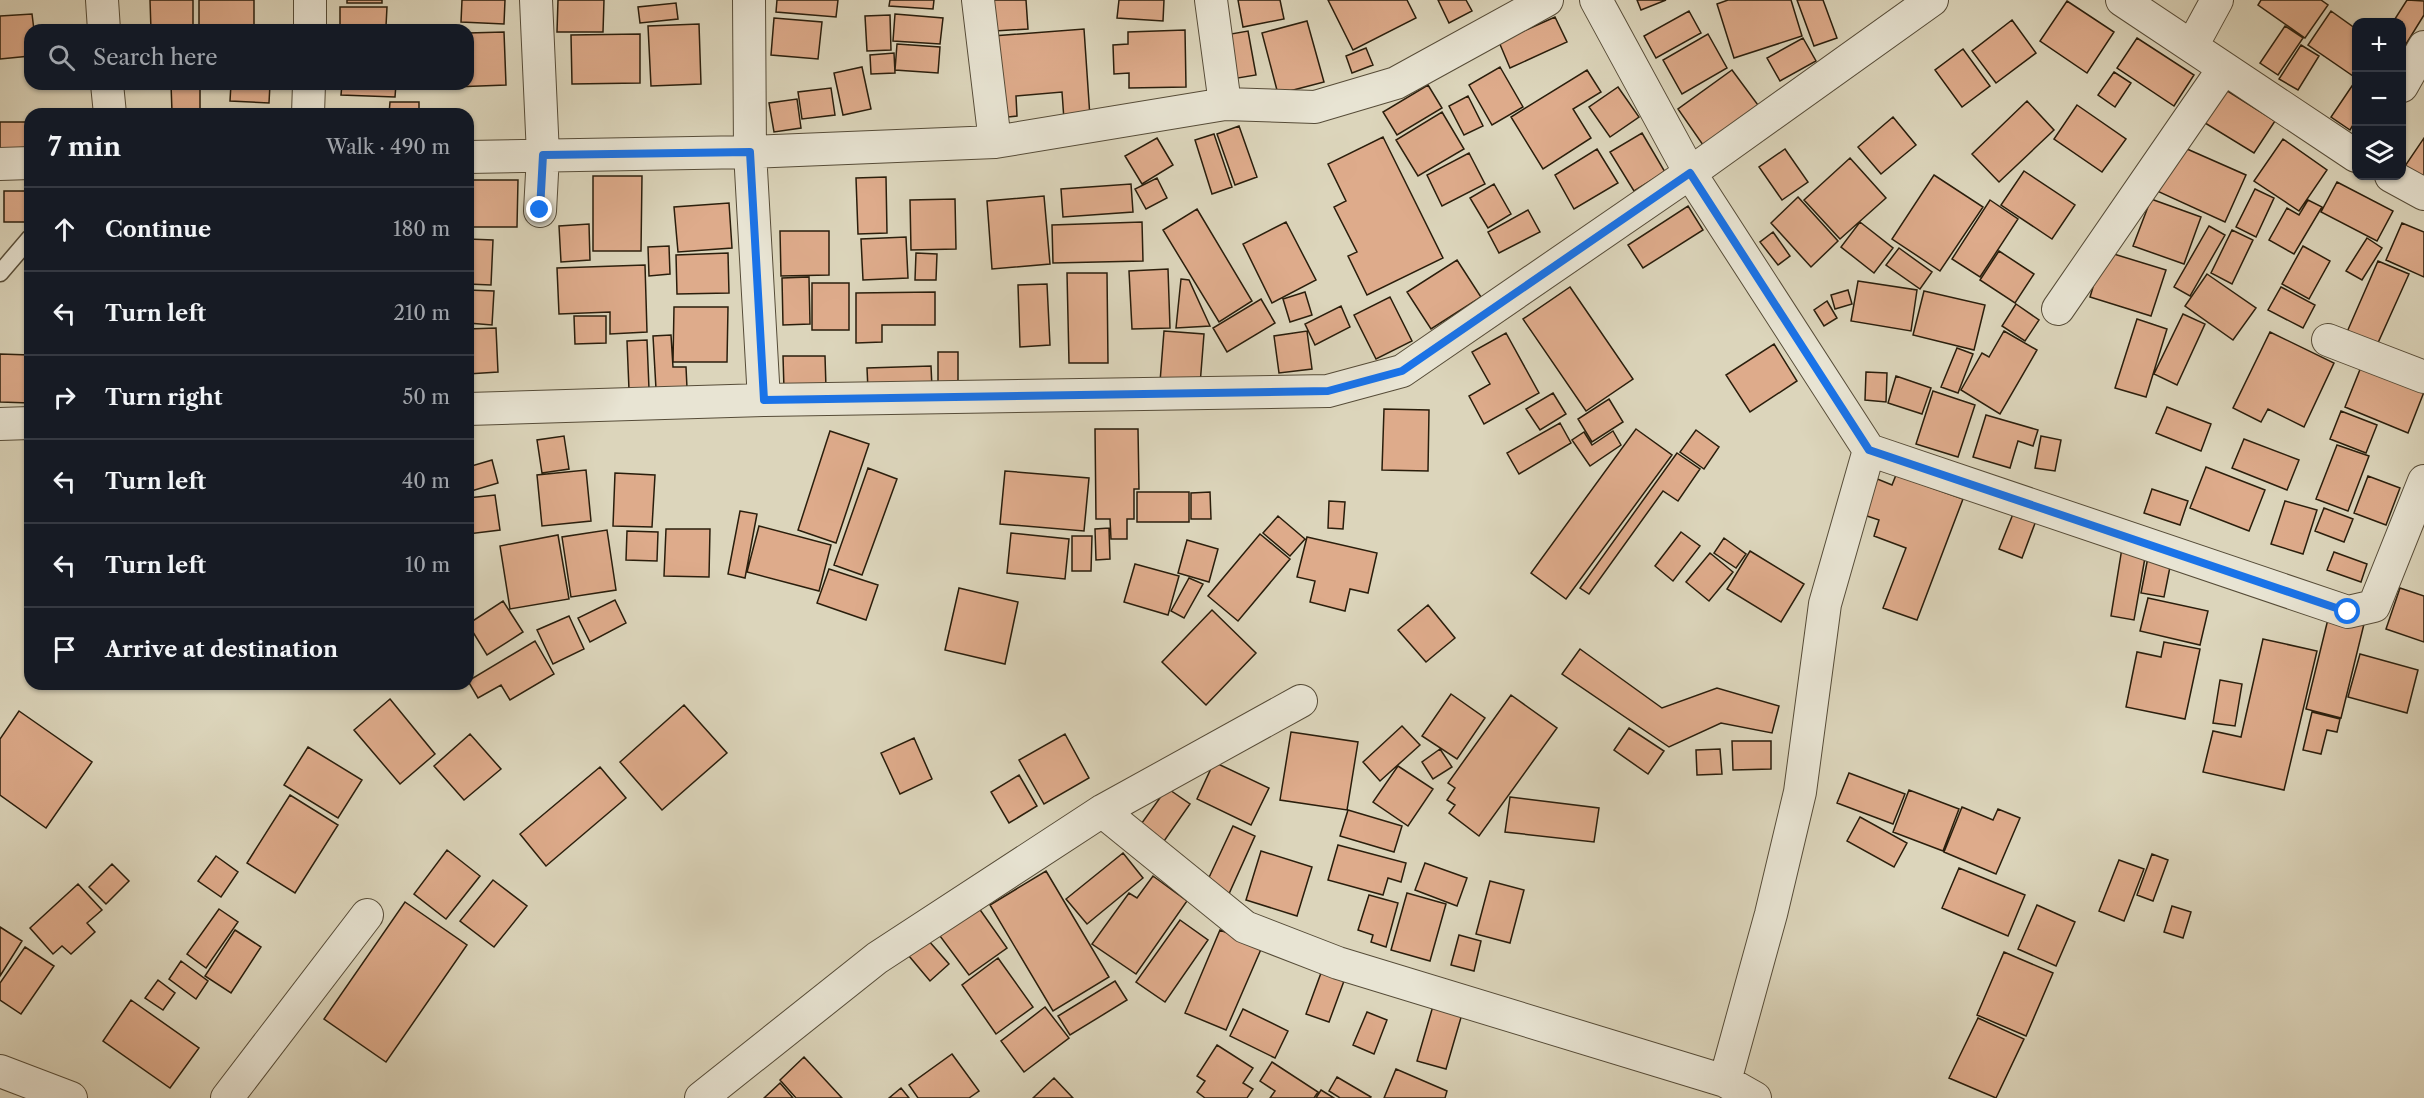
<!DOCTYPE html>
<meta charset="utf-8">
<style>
body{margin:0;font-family:"Libre Caslon Text",serif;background:#20242c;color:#f1f3f6}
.controls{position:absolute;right:18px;top:18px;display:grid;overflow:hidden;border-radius:12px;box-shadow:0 2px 4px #0004}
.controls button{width:54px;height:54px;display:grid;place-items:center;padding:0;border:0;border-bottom:2px solid #363941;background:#171b24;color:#f1f3f6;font:30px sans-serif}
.stop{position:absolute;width:18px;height:18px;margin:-14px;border:4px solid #1a73e8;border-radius:50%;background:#fff}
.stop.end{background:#1a73e8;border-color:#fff;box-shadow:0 2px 6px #0008}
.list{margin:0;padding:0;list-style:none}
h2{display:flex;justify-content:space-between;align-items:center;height:78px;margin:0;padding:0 24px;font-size:26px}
h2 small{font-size:20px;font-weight:400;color:#9ea1a6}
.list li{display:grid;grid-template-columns:39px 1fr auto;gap:18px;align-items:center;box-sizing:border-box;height:84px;padding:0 24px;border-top:2px solid #363941}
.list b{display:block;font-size:22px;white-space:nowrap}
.list em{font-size:20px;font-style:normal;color:#9ea1a6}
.icon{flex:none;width:33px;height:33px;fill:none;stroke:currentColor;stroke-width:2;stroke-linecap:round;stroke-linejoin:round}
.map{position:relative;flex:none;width:2424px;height:1098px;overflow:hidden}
.search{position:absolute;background:#171b24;box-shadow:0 2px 4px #0004;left:24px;top:24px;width:450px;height:66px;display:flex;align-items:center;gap:15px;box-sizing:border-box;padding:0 21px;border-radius:18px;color:#9ea1a6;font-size:22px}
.panel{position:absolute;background:#171b24;box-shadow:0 2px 4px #0004;left:24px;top:108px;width:450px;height:582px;border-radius:18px}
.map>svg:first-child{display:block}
.building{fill:#deab8b;stroke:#2a1e0c;stroke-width:1.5}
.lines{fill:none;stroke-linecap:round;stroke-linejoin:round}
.lane-casing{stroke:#564c38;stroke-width:19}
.street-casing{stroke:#564c38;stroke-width:34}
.lane{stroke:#e8e4d3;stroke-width:16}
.street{stroke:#e8e4d3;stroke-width:32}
.route{stroke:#1a73e8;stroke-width:8}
</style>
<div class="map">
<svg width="2424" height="1098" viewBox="0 0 2424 1098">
<rect width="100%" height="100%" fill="#dcd5bb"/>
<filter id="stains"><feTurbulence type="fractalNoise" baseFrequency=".00333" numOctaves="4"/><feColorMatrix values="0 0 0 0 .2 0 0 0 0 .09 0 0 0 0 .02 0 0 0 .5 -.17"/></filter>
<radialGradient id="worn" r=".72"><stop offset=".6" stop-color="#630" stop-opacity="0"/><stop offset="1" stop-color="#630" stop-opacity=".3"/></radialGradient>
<path class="building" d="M150 0H193V30H151Z
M199 0H254V30H199Z
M347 0H382V3H347Z
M462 0H505L504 24 461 22Z
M558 0H604L603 32H557Z
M777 0H838L836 17 776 12Z
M890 0H934L933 9 889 6Z
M993 0H1026L1028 29 995 31Z
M1119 0H1164L1163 21 1117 18Z
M1238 0H1280L1284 19 1243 27Z
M1328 0H1407L1416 18 1353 50Z
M1438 0H1466L1472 11 1449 23Z
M1637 0H1666L1641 10Z
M1728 0H1791L1802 36 1734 58 1717 4Z
M1797 0H1823L1837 38 1814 46Z
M2261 0H2321L2328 5 2305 38 2258 5Z
M2407 0 2424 1V15L2403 49 2402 22H2393Z
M2067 1 2114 32 2087 73 2040 41Z
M676 3 678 19 640 23 638 7Z
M340 7H387L386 26H340Z
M1689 11 1701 33 1656 58 1644 36Z
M2331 11 2356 29V71L2353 76 2308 45Z
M32 14 34 30H30V56L0 59V16Z
M895 14 943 18 940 44 893 41Z
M890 15 891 50 867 51 865 16Z
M1555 17 1567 42 1510 68 1499 42Z
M774 18 822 22 818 59 771 55Z
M2012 20 2036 53 1996 83 1972 51Z
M1307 21 1324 82 1278 94 1262 33Z
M699 24 701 84 651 86 648 26Z
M2285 26 2303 38 2278 75 2260 63Z
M1084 29 1090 117 1064 120 1062 92 1016 96 1017 116 999 118 993 36Z
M1185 30 1186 87 1129 88V73L1114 74 1113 45 1128 44V32Z
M1248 31 1256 75 1232 79 1225 35Z
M504 32 506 85 427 88V84H468V33Z
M640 34V83L572 84 571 35Z
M1708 34 1727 68 1682 94 1663 60Z
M1803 38 1816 61 1780 81 1767 58Z
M2137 38 2194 75 2174 106 2117 68Z
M897 44 940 47 938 73 895 70Z
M2301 45 2319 56 2298 90 2279 79Z
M1366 48 1373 65 1352 73 1346 56Z
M1963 49 1990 86 1962 107 1935 70Z
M894 53 895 73 871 74 870 55Z
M862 67 871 109 843 115 834 73Z
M1500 67 1523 107 1492 125 1469 85Z
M1587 70 1601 92 1573 109 1591 138 1543 169 1511 117Z
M1732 70 1758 105 1703 145 1678 109Z
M2114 72 2131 83 2115 107 2098 95Z
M2356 80V120L2350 130 2331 117Z
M171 84H200V112H172Z
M231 84H270L269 103 230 101Z
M342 84H396L395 97 341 95Z
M1428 85 1442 108 1397 135 1383 112Z
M1618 87 1639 117 1610 137 1589 107Z
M831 88 835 115 802 119 798 92Z
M2226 90 2275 121 2254 153 2205 123Z
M1468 96 1483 126 1464 135 1449 106Z
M797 99 801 128 774 132 769 103Z
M2027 101 2054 130 1999 182 1972 154Z
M390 102H419V114H389Z
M2077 105 2126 139 2102 172 2054 139Z
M1442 112 1464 149 1418 176 1396 140Z
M1893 117 1916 145 1881 174 1858 147Z
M0 122H30V151H0Z
M1239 126 1257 177 1235 185 1217 134Z
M1642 133 1665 172 1634 191 1610 152Z
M1214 134 1232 187 1212 194 1195 140Z
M1383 137 1443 258 1367 295 1348 256 1357 252 1334 207 1346 201 1328 164Z
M1157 138 1173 165 1142 184 1125 156Z
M2424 138V179L2405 166Z
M2283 139 2327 170 2299 211 2254 181Z
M2178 145 2246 175 2225 222 2157 191Z
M1597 149 1618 183 1574 209 1555 175Z
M1785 149 1808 182 1782 200 1759 167Z
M1469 153 1485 184 1442 206 1427 175Z
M1850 158 1886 198 1840 239 1804 200Z
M2024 171 2075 205 2052 239 2001 205Z
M1934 175 1983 207 1940 271 1892 239Z
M593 176H642L641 251H593Z
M886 177 887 233 858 234 856 178Z
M1157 178 1167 198 1146 209 1135 189Z
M468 180H518L517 227H468Z
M2337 182 2393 211 2377 241 2321 212Z
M1131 184 1133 212 1063 217 1061 189Z
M1494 184 1511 214 1488 228 1470 198Z
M2255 189 2274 198 2256 237 2236 227Z
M4 191H30V222H4Z
M1044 196 1050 264 992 269 987 201Z
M1798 197 1838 241 1811 267 1771 223Z
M955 199 956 249 911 250 910 200Z
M2151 199 2201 217 2184 264 2133 246Z
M1990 200 2018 219 1980 277 1952 259Z
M2308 200 2322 207 2294 254 2269 240 2287 208 2299 215Z
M729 203 732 248 678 252 674 207Z
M1688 206 1703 230 1643 268 1628 245Z
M1197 209 1252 301 1219 322 1163 230Z
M1528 210 1540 232 1499 253 1488 232Z
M1142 222 1143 261 1053 263 1052 225Z
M1286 222 1316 280 1272 303 1243 244Z
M1860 222 1893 248 1874 273 1841 247Z
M2402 223 2424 232V277L2386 260Z
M589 224 590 260 561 262 559 226Z
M2209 226 2225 235 2190 296 2174 287Z
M2232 230 2253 240 2232 284 2211 273Z
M780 231H829V275L781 276Z
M1773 232 1790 256 1778 265 1760 242Z
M906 237 908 278 863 280 861 239Z
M2367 238 2382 248 2362 280 2346 271Z
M468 239 493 240 491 285 468 284Z
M669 246 670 274 649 276 648 247Z
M2303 246 2330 261 2309 299 2282 284Z
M1899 248 1932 272 1920 289 1886 265Z
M1999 251 2034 274 2015 303 1980 280Z
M2104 251 2166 270 2151 316 2090 297Z
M728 253 729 293 677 294 676 255Z
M916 253 937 254 936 280H915Z
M1457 260 1481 297 1431 329 1407 292Z
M2378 261 2409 274 2377 345 2347 332Z
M645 265 647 332 610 334V312L559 314 557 268Z
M1168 269 1170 328 1132 329 1129 271Z
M1067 273H1107L1108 363H1069Z
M2207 274 2256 308 2233 340 2185 306Z
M809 277 810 324 783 325 782 278Z
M1181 279 1189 280 1210 326 1176 328Z
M1858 281 1917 290 1911 331 1851 321Z
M812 283H849V330H812Z
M1047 284 1050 345 1020 347 1018 285Z
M1570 287 1633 379 1586 411 1523 319Z
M2281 287 2315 305 2303 328 2268 310Z
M468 290 494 291 492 325 468 323Z
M1848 290 1852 304 1835 309 1831 295Z
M1924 291 1985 305 1974 350 1913 335Z
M935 292V325H882V342L856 343V293Z
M1305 292 1312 315 1290 322 1283 299Z
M1390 297 1412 341 1376 359 1354 315Z
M1261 299 1275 323 1227 352 1213 328Z
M1827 301 1837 318 1824 326 1814 310Z
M2016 304 2039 320 2025 341 2002 326Z
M1341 306 1350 327 1315 345 1305 324Z
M674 307H728L727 362H673Z
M2183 314 2205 324 2177 385 2154 374Z
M574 316H606V343L575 344Z
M2137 319 2167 329 2146 397 2115 388Z
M496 328 498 372 468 374V329Z
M1164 331 1204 334 1200 385 1160 382Z
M1307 331 1312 369 1279 373 1274 336Z
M2004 331 2037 350 2000 414 1961 390 1982 353 1989 357Z
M2270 332 2334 363 2304 427 2268 409 2261 422 2233 408Z
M1506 333 1539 393 1484 424 1469 396 1490 384 1472 352Z
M671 335 673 367H686L687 388 656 389 653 336Z
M647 340 649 389 629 390 627 341Z
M1774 344 1797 381 1750 412 1726 375Z
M1957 348 1973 354 1958 393 1941 387Z
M938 352H958V384L938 385Z
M0 354 30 355V403L0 402Z
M783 356H825L826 388 784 389Z
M931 366 932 388 868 390 867 368Z
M2361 367 2424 392 2408 433 2345 407Z
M1866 372 1887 373 1886 402 1865 400Z
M1896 376 1931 388 1922 414 1888 403Z
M1933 391 1975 405 1958 457 1916 444Z
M1553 393 1566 414 1540 430 1526 409Z
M1609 399 1623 422 1592 442 1578 419Z
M2167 407 2211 424 2201 451 2156 433Z
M1384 409 1429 410 1428 471 1382 470Z
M2341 411 2377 425 2366 453 2330 439Z
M1986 415 2038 430 2033 446 2018 441 2010 468 1973 457Z
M1560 423 1571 443 1519 474 1507 453Z
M1095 429H1138L1139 489H1134V519H1127V539H1111L1110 519H1096Z
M1636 429 1672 455 1566 599 1531 573Z
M1696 430 1719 447 1704 469 1680 452Z
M830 431 869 444 836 543 798 530Z
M1613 431 1621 445 1590 466 1572 440 1584 432 1592 445Z
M564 436 569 469 542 473 537 440Z
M2041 436 2061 440 2055 471 2035 468Z
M2244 439 2299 460 2287 490 2232 468Z
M2337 445 2369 456 2348 511 2316 499Z
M1677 453 1700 469 1678 501 1663 491 1589 594 1580 588Z
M492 460 498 483 468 492V467Z
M2206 467 2265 490 2249 531 2190 508Z
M868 468 897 479 862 575 834 565Z
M586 470 591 521 542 526 537 475Z
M1005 471 1089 478 1084 531 1000 524Z
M615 473 655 475 652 527 613 526Z
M1896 475 1963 499 1917 620 1883 608 1906 548 1874 536 1879 520 1861 514 1875 478 1892 485Z
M2368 476 2400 488 2386 525 2354 513Z
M2152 489 2188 501 2180 525 2144 513Z
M1137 492H1189V522H1137Z
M1210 492 1211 519H1191V493Z
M495 495 500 530 468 534V498Z
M1329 501 1345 502 1343 529 1328 528Z
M2285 501 2317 510 2303 554 2271 544Z
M2324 508 2353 519 2344 542 2315 531Z
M2015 509 2037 518 2022 558 1999 549Z
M740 511 757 514 745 578 728 574Z
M1278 516 1305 539 1290 556 1263 533Z
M759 526 831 545 819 591 747 572Z
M1109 528 1110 559 1096 560 1095 529Z
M666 529H710L709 577 664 576Z
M607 530 616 590 571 597 562 537Z
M627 531 658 532 657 561 626 560Z
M1681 532 1700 546 1673 581 1655 566Z
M1011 533 1069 539 1065 579 1007 573Z
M1260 534 1290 559 1238 621 1208 596Z
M558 535 569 599 510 609 500 546Z
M1072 536H1092L1091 571H1072Z
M1307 537 1377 553 1368 593 1350 589 1345 611 1310 602 1315 581 1297 577Z
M1724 538 1746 554 1736 568 1714 553Z
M1187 540 1218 549 1209 582 1178 573Z
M2122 548 2146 552 2134 620 2111 616Z
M1750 551 1804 584 1781 622 1727 589Z
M2149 552 2172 557 2164 597 2141 593Z
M2334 552 2367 564 2361 582 2327 570Z
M1710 553 1733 572 1709 601 1686 582Z
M1135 564 1179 576 1168 615 1124 602Z
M829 569 878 585 866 620 817 603Z
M1189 578 1203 584 1184 618 1171 611Z
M959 588 1018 602 1005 664 945 650Z
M2400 588 2424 596V642L2386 629Z
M2148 598 2208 611 2200 645 2140 631Z
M615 600 626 623 590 642 578 618Z
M503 601 523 632 487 655 468 624Z
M1428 605 1455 638 1426 662 1398 630Z
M1212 610 1256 653 1206 705 1162 662Z
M2329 615 2364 624 2341 718 2306 709Z
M569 616 584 649 553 664 537 630Z
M2263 639 2317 651 2284 790 2203 772 2213 731 2241 737Z
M535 641 554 674 510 700 501 685 478 698 468 681Z
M2164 642 2200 649 2185 719 2126 707 2137 652 2161 657Z
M1580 649 1662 708 1717 688 1779 706 1772 733 1721 723 1669 747 1562 674Z
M2360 654 2418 670 2407 713 2348 697Z
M2220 680 2242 684 2235 726 2213 723Z
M1451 694 1485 718 1457 759 1422 736Z
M1511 695 1557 728 1479 836 1449 813 1455 805 1447 800 1455 788 1448 783Z
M390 699 435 754 400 784 354 730Z
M684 705 727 753 662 810 620 762Z
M19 711 92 762 46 828 0 795V739Z
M2312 712 2340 719 2337 732 2327 730 2321 754 2303 750Z
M1402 726 1420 745 1380 781 1363 762Z
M1629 728 1664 751 1648 774 1614 750Z
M1291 732 1358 742 1347 810 1280 800Z
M470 734 501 769 464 800 434 766Z
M1065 734 1089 778 1044 804 1019 760Z
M914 738 932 779 900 794 881 753Z
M1732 741H1771V769L1733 770Z
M308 747 362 780 338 818 284 785Z
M1440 749 1452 767 1433 779 1422 762Z
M1720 749 1722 774 1697 775 1696 750Z
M1214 762 1269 788 1251 825 1197 799Z
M1398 766 1433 789 1408 826 1373 802Z
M600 767 626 798 546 866 520 834Z
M1849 773 1905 794 1893 824 1837 803Z
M1019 775 1037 806 1009 823 991 792Z
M1167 788 1190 804 1162 844 1139 827Z
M1909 790 1959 809 1943 851 1893 832Z
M290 795 338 825 295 893 247 863Z
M1510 797 1599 808 1594 842 1505 832Z
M1962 807 1993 820 1998 809 2020 818 1996 874 1944 852Z
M1348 810 1402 826 1394 852 1340 836Z
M1860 817 1907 843 1894 867 1847 841Z
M1233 826 1255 836 1228 896 1205 886Z
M1338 845 1406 863 1401 882 1388 878 1383 895 1328 880Z
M447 850 480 876 446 919 414 894Z
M1261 851 1312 867 1297 916 1246 900Z
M1123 853 1143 878 1087 924 1066 899Z
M2152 854 2168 860 2153 901 2137 895Z
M216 856 238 872 221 897 198 881Z
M2119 860 2144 869 2124 921 2099 911Z
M1425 863 1467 878 1457 906 1415 890Z
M112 864 129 881 106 904 89 887Z
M1959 868 2025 895 2008 936 1942 908Z
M1046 871 1109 977 1053 1011 990 905Z
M1153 876 1187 901 1136 974 1092 944 1129 893 1137 898Z
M493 880 527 906 494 947 460 921Z
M1490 881 1524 890 1510 943 1476 934Z
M78 884 102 910 87 923 95 932 71 954 62 946 53 954 30 928Z
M1407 893 1446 904 1430 961 1391 950Z
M1369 895 1398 903 1386 947 1371 942 1373 935 1358 930Z
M405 902 467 945 386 1062 324 1019Z
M976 904 1007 948 969 975 937 932Z
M2037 905 2075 922 2056 966 2018 949Z
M2172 906 2191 912 2183 938 2164 932Z
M219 909 238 922 206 968 187 954Z
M1180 920 1208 940 1165 1002 1136 982Z
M0 927 22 941 0 976Z
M235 930 261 947 231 993 205 976Z
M1220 930 1262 947 1226 1030 1185 1013Z
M1459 935 1481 941 1474 971 1451 965Z
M928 940 949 964 930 981 909 956Z
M25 947 54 966 21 1014 0 1000V983Z
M2004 952 2053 973 2026 1036 1977 1015Z
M998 958 1033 1007 996 1034 962 985Z
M181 961 208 981 196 999 169 979Z
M1321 973 1344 981 1329 1022 1306 1014Z
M158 980 175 993 163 1010 145 998Z
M1115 981 1127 1000 1070 1035 1058 1016Z
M131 1000 199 1048 170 1088 103 1041Z
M1433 1006 1462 1014 1446 1069 1417 1061Z
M1045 1007 1069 1038 1024 1072 1001 1041Z
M1243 1009 1288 1031 1275 1058 1230 1036Z
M1367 1012 1387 1020 1374 1054 1353 1045Z
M1978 1018 2024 1039 1996 1098 1949 1078Z
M1217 1045 1253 1068 1243 1083 1253 1089 1247 1098H1205L1197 1092 1205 1081 1197 1076Z
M952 1054 979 1091 969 1098H918L909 1085Z
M804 1057 842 1098H796L780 1080Z
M1272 1062 1318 1092 1314 1098H1270L1275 1091 1260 1081Z
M1396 1069 1447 1091 1445 1098H1384Z
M1337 1077 1371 1097 1370 1098H1340L1329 1091Z
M1054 1078 1073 1098H1033Z
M780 1083 793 1098H764Z
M901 1088 909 1098H889Z
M1321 1090 1334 1098H1316Z"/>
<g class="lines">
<defs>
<path id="lane" d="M0 273 30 238"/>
<path id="street" d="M102 0 104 30
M536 0 543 155 540 211
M749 0 750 152 764 400
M978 0 995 142
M1211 0 1225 104
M1596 0 1690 173 1869 450 2348 612 2374 606 2424 481
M2122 0 2356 156
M310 30V0
M2192 46 2217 0
M107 84 110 114
M2402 86 2424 47
M308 114 309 84
M468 157 750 152 995 142 1225 104 1315 107 1396 83 1547 0
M0 164 30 163
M2391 176 2424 194
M2058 309 2224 68
M2328 340 2424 377
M468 409 764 400 1328 391 1402 371 1690 173 1932 0
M0 424 30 423
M1102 811 1245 927 1338 963 1725 1081 1755 1098
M0 1071 71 1098
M1725 1081 1771 914 1800 792 1825 604 1869 450
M227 1098 367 915
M701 1098 877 958 1102 811 1301 701"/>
</defs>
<use href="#lane" class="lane-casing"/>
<use href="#street" class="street-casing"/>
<use href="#lane" class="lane"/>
<use href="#street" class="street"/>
</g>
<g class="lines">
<path class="route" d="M540 210 543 155 750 152 764 400 1328 391 1402 371 1690 173 1869 450 2348 612"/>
</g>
<rect width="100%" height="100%" filter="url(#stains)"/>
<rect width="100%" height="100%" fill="url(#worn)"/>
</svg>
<div class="controls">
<button>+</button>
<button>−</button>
<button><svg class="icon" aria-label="layers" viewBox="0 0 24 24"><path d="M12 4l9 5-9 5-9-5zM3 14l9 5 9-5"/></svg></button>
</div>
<div class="stop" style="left:2348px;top:612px"></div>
<div class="stop end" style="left:540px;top:210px"></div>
<div class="search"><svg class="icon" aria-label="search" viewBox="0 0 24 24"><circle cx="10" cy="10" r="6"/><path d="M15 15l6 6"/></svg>Search here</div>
<section class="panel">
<h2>7 min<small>Walk · 490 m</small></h2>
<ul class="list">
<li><svg class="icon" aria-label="ahead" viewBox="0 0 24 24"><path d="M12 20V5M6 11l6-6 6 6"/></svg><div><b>Continue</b></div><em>180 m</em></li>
<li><svg class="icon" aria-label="left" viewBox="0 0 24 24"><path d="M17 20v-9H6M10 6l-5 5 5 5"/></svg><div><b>Turn left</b></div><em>210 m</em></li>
<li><svg class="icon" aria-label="right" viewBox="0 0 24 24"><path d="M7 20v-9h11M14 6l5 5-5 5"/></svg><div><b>Turn right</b></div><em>50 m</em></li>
<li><svg class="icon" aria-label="left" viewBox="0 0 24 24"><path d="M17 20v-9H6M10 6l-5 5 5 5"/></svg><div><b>Turn left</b></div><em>40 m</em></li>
<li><svg class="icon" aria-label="left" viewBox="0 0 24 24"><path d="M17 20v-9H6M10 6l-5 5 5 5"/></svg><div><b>Turn left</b></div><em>10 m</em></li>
<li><svg class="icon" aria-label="arrive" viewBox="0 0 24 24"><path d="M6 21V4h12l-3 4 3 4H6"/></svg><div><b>Arrive at destination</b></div></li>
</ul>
</section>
</div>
